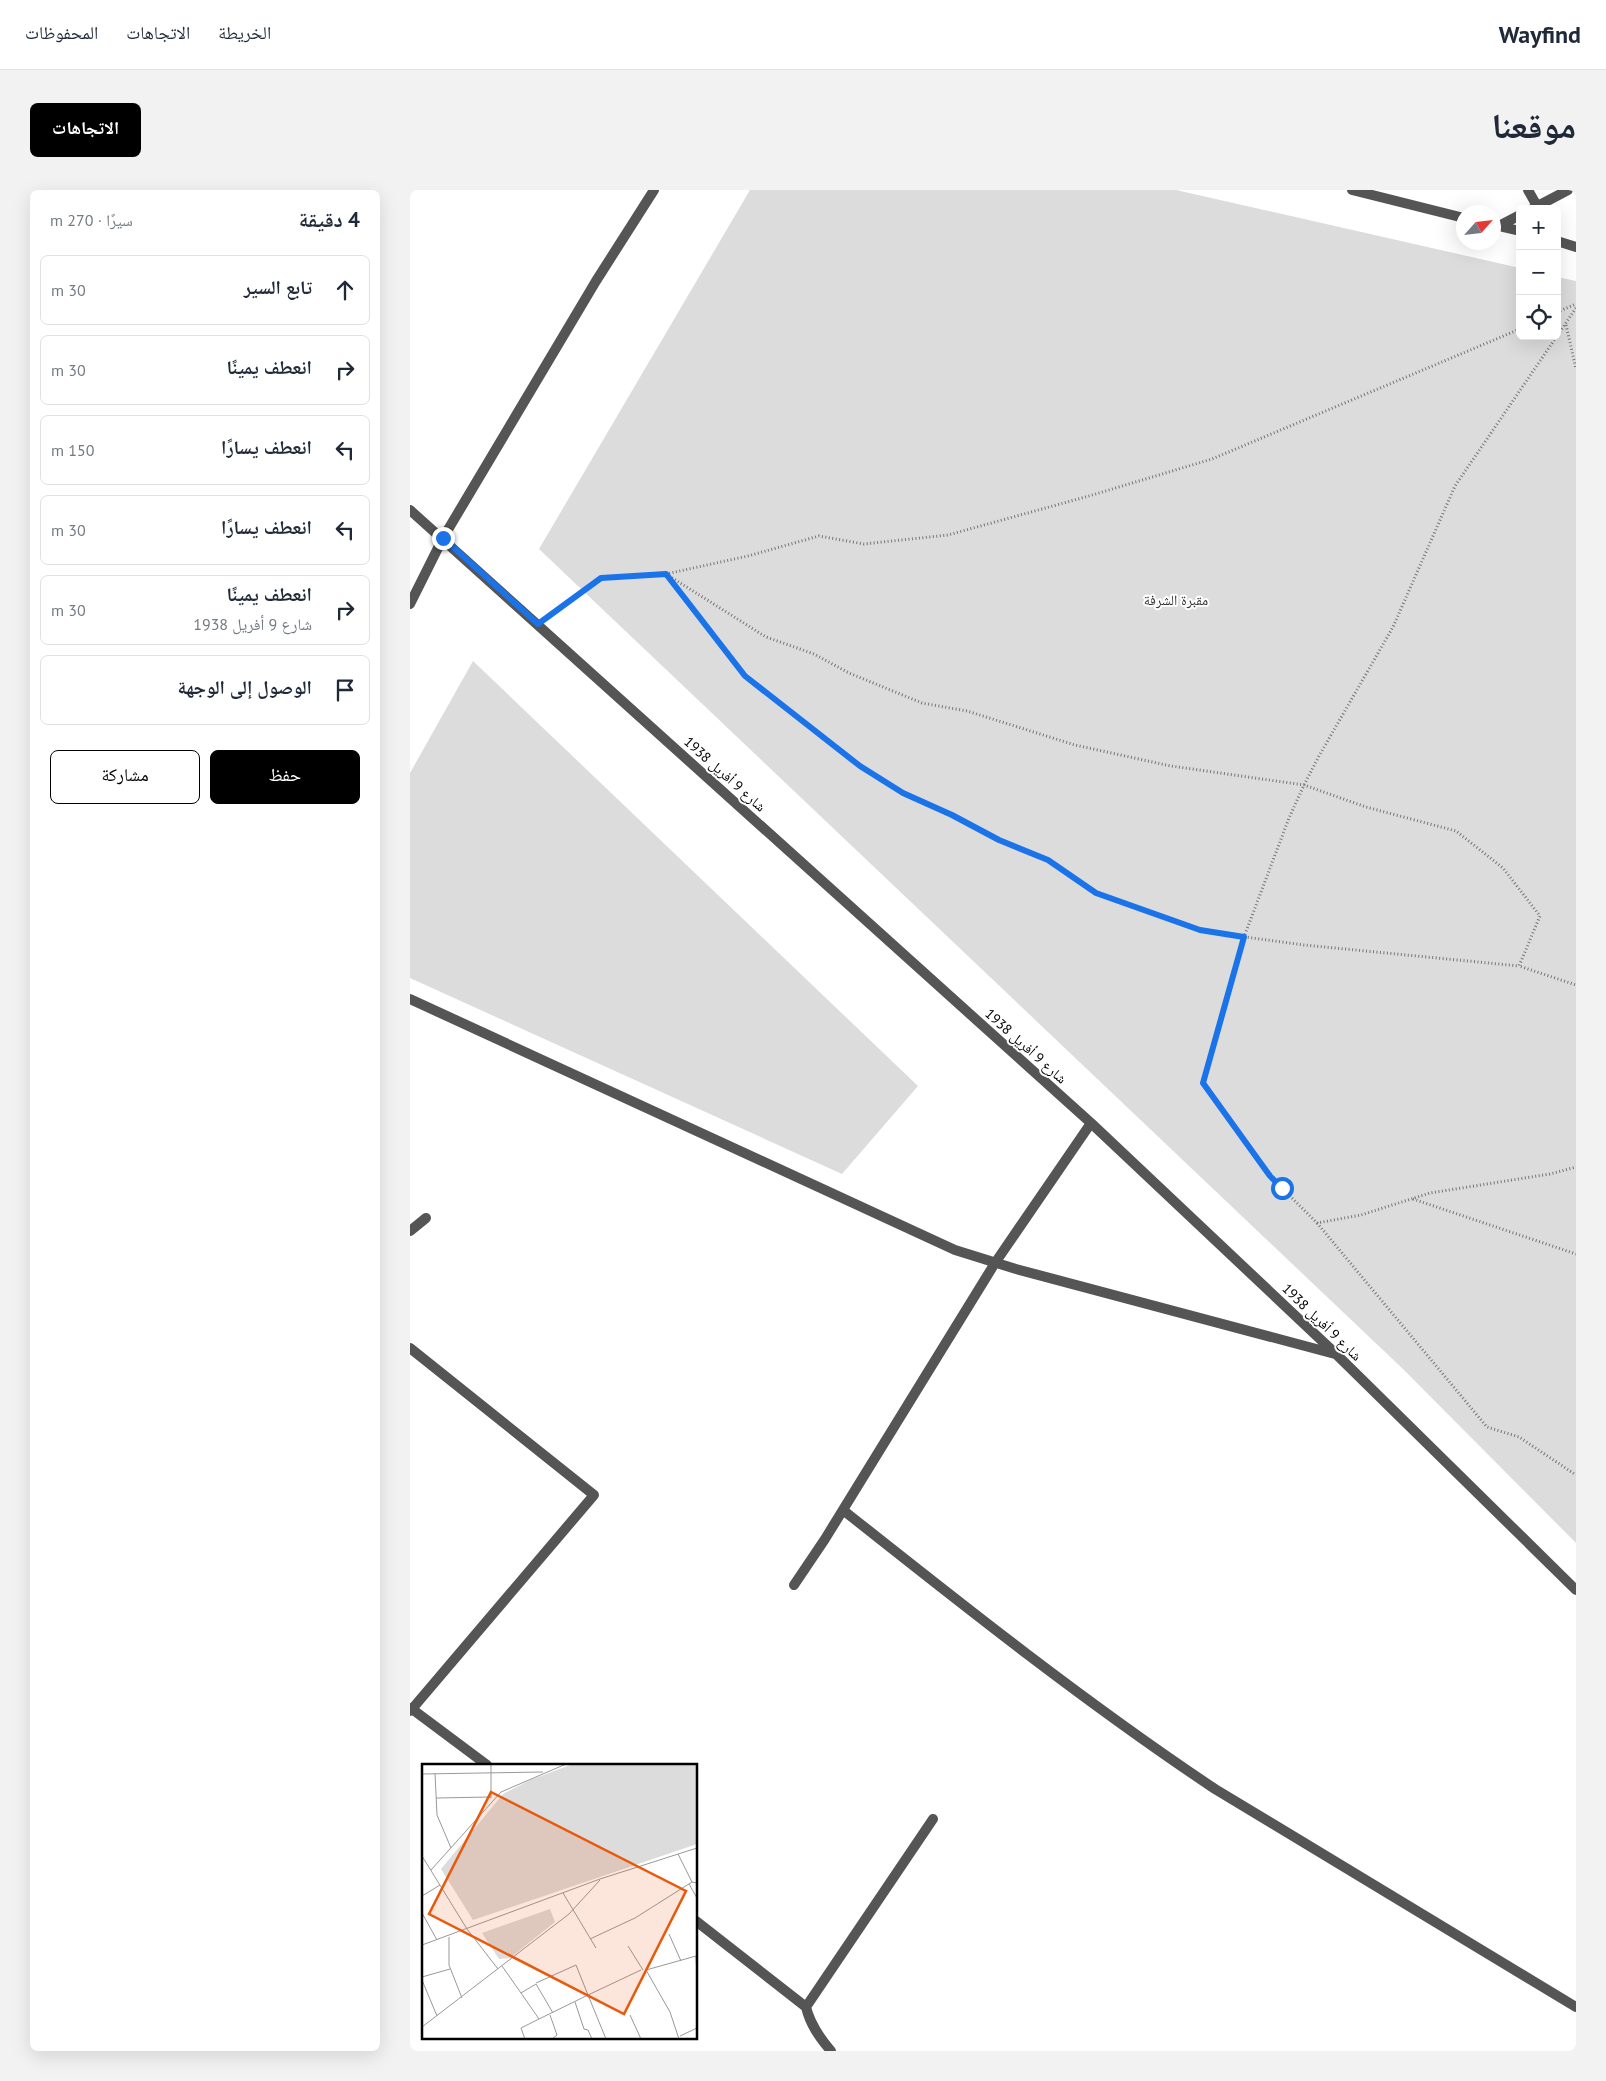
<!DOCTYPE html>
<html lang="ar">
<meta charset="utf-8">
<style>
body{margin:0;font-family:"PT Sans","Noto Naskh Arabic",sans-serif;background:#f2f2f3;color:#1f2937;direction:rtl}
.controls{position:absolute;right:15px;top:15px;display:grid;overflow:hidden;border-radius:8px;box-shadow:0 5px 20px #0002}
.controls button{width:45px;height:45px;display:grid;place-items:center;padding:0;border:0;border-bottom:1px solid #e0e1e3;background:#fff;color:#1f2937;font:25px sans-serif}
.compass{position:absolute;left:1046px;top:15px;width:45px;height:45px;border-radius:50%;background:#fff;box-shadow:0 5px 20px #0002;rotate:63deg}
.stop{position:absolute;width:15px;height:15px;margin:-11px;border:4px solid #1a73e8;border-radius:50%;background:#fff}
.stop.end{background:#1a73e8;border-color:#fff;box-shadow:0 1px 5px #0008}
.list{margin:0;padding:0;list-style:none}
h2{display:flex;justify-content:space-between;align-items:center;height:65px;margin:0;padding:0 20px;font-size:21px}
h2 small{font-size:16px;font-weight:400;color:#747a83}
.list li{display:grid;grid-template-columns:32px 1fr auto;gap:15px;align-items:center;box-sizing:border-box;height:70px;margin:0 10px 10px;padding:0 10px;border:1px solid #e0e1e3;border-radius:8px}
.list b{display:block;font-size:19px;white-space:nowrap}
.list p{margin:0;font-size:16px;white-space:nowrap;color:#747a83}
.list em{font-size:16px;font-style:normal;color:#747a83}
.actions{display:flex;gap:10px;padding:15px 20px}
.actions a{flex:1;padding:11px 0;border:1px solid #000;border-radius:8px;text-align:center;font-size:18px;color:#000}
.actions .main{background:#000;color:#fff}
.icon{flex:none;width:28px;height:28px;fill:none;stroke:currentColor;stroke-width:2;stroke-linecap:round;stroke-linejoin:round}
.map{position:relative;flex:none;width:1166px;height:1861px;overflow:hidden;direction:ltr;border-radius:8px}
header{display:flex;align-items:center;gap:30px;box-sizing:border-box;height:70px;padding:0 25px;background:#fff;border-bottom:1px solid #e0e1e3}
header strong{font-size:24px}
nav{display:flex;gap:28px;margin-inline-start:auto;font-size:18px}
.intro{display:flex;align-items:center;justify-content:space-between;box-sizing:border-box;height:120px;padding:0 30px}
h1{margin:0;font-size:35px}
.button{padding:12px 22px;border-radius:8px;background:#000;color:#fff;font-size:18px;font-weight:700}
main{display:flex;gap:30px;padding:0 30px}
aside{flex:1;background:#fff;border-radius:8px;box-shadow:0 5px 20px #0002}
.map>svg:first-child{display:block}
.green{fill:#dcdcdc}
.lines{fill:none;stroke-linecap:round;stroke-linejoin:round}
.path{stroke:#777;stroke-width:3;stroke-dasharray:1 2.5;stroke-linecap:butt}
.minor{stroke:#555;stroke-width:10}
.route{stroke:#1a73e8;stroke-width:6}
.labels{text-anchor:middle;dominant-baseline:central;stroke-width:4;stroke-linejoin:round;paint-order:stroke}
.park-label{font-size:14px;fill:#333;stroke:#fff}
.street-label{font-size:14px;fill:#000;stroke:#fff}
.inset-road{fill:none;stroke:#999;stroke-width:1}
.view{fill:#e8590c;fill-opacity:0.15;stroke:#e8590c;stroke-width:2.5}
.inset-edge{fill:none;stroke:#000;stroke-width:2.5}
</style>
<header>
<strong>Wayfind</strong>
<nav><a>الخريطة</a><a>الاتجاهات</a><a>المحفوظات</a></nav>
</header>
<div class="intro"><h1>موقعنا</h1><a class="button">الاتجاهات</a></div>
<main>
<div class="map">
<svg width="1166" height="1861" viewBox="0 0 1166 1861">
<rect width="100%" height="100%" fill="#fff"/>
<path class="green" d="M340 0H766L1110 78V146H1147V87L1166 91V1353L993 1179 129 359Z
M63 471 508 896 432 984 0 788V583Z"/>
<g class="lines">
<path class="path" d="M1166 118 1045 296 983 437 909 566 894 595 879 628 834 747 793 893 860 986 907 1033 951 1025 1020 1003 1140 984 1166 977
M1147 122 1166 114
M1156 135 1166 179
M256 384 356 447 404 464 439 483 512 513 557 521 665 555 761 576 894 595 956 617 1046 641 1093 678 1130 726 1109 776 1166 795
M258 386 335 486 451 576 493 603 543 625 589 650 638 670 686 703 791 741 894 755 1109 776
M145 422 191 387 256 384 338 366 409 346 454 354 538 345 679 306 802 269 1110 139
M1003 1009 1166 1064
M907 1033 1077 1237 1109 1247 1166 1285"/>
<path class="minor" d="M942 0 1054 28
M1118 0 1127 16
M1122 19 1158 0
M1084 35 1110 41
M1089 36 1110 25
M1147 51 1166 57
M0 320 681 933 926 1164 1166 1400
M0 414 33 348 186 91 244 0
M0 809 545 1060 606 1079 925 1164
M0 1041 16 1028
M0 1158 184 1305 2 1519 0 1518
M433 1320C554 1416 676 1513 805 1599L1166 1817
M384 1395 415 1349 585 1073 681 933
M0 1521 2 1519 77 1575
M286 1731 396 1817
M421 1861C409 1847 400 1834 396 1817L523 1629"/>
</g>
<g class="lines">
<path class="route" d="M33 348 128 434 191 388 256 384 335 486 450 576 493 603 542 625 589 650 638 670 686 703 790 740 834 747 793 893 860 986 872 998"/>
</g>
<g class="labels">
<g class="park-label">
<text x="766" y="410">مقبرة الشرفة</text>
</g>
<g class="street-label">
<text transform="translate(315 584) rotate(42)">شارع 9 أفريل 1938</text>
<text transform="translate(616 856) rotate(42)">شارع 9 أفريل 1938</text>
<text transform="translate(912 1132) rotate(44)">شارع 9 أفريل 1938</text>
</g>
</g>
<g transform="translate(12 1574)">
<rect width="275" height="275" fill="#fff"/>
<path d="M151 0H275V80L51 156 19 105 81 30 108 16ZM128 145 133 158 88 194 77 195 60 169Z" fill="#dcdcdc"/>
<path class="inset-road" d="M69 0V34M13 9 15 51 29 84M0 10 121 8M14 34 69 33M256 90 270 118 275 119M0 92 45 165 76 205M9 106 79 28 144 0M267 120 275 134M141 129 174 184M0 132 18 121M0 149 15 176M247 170 259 197M27 173V201L40 234M168 175 213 154 270 118M0 181 178 115 275 84M206 182 221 206M274 192 275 212M80 202 99 229 114 220 131 249M0 213 28 205M0 216 15 252M99 229 117 255 166 231 154 201 114 219M153 238 162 265 166 266 170 275M128 251 135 271 130 275M208 251 219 275M0 263 147 150 178 116M258 272 275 264M103 275 99 264 117 255M184 275 166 231 219 206M257 275 248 248 224 206 274 192"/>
<path class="view" d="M69 28 264 127 202 250 7 150Z"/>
<rect width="275" height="275" class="inset-edge"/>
</g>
</svg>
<div class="controls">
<button>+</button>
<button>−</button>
<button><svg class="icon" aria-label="locate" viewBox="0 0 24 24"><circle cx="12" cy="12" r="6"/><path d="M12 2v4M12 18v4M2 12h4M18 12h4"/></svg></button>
</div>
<svg class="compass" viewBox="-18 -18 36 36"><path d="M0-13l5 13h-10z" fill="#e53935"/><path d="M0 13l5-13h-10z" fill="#747a83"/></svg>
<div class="stop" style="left:872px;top:998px"></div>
<div class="stop end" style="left:33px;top:348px"></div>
</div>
<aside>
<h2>4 دقيقة<small>سيرًا · 270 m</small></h2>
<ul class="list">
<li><svg class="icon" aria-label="ahead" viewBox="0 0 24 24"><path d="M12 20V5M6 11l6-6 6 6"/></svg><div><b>تابع السير</b></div><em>30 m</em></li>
<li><svg class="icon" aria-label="right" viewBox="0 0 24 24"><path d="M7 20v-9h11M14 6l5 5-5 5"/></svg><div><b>انعطف يمينًا</b></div><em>30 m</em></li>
<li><svg class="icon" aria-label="left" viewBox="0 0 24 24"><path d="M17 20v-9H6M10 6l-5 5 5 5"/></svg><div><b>انعطف يسارًا</b></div><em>150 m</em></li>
<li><svg class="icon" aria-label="left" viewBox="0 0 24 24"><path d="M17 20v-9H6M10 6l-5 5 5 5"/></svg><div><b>انعطف يسارًا</b></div><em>30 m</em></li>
<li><svg class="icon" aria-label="right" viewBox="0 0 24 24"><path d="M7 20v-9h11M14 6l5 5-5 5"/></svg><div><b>انعطف يمينًا</b><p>شارع 9 أفريل 1938</p></div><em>30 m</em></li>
<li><svg class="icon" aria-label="arrive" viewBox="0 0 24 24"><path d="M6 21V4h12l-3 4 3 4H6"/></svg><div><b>الوصول إلى الوجهة</b></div></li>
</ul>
<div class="actions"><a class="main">حفظ</a><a>مشاركة</a></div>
</aside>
</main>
